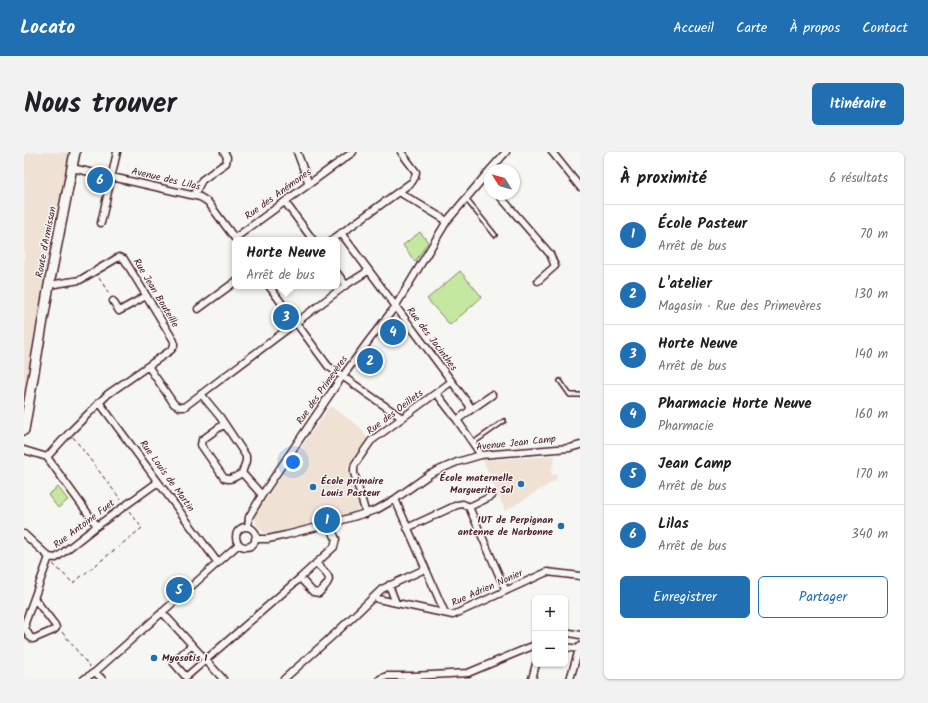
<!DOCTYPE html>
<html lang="fr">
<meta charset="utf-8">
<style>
body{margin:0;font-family:Kalam,sans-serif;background:#f2f2f2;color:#202124}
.controls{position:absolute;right:12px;bottom:12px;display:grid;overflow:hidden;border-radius:6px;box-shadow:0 1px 3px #0004}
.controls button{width:36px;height:36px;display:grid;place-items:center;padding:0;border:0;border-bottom:1px solid #e0e0e0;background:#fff;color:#202124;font:20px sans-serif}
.compass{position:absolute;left:460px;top:12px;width:36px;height:36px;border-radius:50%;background:#fff;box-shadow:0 1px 3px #0004;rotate:307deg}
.you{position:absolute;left:269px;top:310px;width:14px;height:14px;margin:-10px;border:3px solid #fff;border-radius:50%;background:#1a73e8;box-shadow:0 0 0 6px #1a73e833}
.badge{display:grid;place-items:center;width:26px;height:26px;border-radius:50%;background:#1f6fb2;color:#fff;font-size:13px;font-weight:700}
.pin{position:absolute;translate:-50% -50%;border:2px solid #fff;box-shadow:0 1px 4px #0006}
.popup{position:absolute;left:208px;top:85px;width:108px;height:52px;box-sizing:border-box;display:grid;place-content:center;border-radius:6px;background:#fff;filter:drop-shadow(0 1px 3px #0005);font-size:13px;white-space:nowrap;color:#757577}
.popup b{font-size:15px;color:#202124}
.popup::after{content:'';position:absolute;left:50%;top:100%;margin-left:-8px;border:8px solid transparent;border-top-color:#fff}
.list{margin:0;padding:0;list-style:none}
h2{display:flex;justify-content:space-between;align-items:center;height:52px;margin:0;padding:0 16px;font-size:17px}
h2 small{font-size:13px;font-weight:400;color:#757577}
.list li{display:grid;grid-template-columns:26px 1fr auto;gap:12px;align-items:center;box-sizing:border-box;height:60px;padding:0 16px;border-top:1px solid #e0e0e0}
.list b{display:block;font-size:15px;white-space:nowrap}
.list p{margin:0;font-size:13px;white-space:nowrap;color:#757577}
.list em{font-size:13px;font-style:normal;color:#757577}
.actions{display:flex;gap:8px;padding:12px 16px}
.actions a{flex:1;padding:9px 0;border:1px solid #1f6fb2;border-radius:6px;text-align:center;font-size:14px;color:#1f6fb2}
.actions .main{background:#1f6fb2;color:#fff}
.map{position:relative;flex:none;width:556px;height:527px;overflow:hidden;border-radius:6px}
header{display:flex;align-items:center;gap:24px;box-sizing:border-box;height:56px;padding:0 20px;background:#1f6fb2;color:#fff}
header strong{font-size:19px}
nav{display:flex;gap:22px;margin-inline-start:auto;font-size:14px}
.intro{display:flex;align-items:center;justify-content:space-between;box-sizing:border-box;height:96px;padding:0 24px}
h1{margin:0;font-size:28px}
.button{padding:10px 18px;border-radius:6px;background:#1f6fb2;color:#fff;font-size:14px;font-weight:700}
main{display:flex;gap:24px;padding:0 24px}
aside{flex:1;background:#fff;border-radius:6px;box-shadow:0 1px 3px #0004}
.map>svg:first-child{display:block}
.built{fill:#efe2d5}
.green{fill:#c5e8a1;stroke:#888466}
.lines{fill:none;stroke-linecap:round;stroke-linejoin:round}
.lane-casing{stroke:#4a1f2b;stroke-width:6}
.street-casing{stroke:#4a1f2b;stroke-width:9}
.secondary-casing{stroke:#4a1f2b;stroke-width:12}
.path{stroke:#4a1f2b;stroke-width:1;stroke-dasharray:4 3;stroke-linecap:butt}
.lane{stroke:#f6f6f2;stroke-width:3}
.street{stroke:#f6f6f2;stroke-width:6}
.secondary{stroke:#f6f6f2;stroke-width:9}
.poi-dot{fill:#1f6fb2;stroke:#f6f6f2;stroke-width:1.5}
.labels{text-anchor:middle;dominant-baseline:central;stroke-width:3;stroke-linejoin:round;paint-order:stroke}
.street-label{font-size:10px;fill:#4a1f2b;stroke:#f6f6f2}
.poi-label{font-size:10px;font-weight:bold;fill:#4a1f2b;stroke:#f6f6f2;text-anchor:end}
</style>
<header>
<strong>Locato</strong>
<nav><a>Accueil</a><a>Carte</a><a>À propos</a><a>Contact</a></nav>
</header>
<div class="intro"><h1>Nous trouver</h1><a class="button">Itinéraire</a></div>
<main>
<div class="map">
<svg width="556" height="527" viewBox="0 0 556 527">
<rect width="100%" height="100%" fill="#f6f6f2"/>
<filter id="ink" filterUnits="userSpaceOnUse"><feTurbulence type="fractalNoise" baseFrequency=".025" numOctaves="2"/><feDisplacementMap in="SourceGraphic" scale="8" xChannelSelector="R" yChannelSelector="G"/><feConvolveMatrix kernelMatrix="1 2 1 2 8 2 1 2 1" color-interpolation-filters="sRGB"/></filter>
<g filter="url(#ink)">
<path class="built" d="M0 0H46L21 118 0 246Z
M306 254 336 275 343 286 323 316 335 354 332 359 248 382H242L237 378 233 373 231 367V362Z
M531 304 527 322 533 323 532 328 481 359 459 308Z"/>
<path class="green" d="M396 80 404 90 391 110 379 93Z
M436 119 458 145 426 173 403 147Z
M34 335 44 348 34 356 24 343Z"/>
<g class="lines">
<defs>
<path id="lane" d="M442 47 471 83
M536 229 546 243H556
M449 291 480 269"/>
<path id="street" d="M273 0 285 32
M528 0 556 35
M48 16 176 45 184 50 212 88
M466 18 482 0
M459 26 466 33
M375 40 423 69
M474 42 526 102 531 114 514 129
M170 43 178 28 202 11 203 5 200 0
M261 50 289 88
M77 71 93 0
M317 81 446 254 445 259 433 268 457 303
M211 86 329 0
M308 88 388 30 391 25 392 20 377 0
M313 121 322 133
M245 134 304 214 378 266
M89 149 95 159 122 144
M174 157 211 130
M124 214 150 252 155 255H160L322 133 344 119
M177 242 196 265 222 304V309L218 321 238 343
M413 242 433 268
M75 250 194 411
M445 259 468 243
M200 272 178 288 177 293 200 326C207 329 213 324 218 321
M0 298 23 305 73 374
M23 305 46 280 84 242 147 198 150 194V189L100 107 95 105 56 128 25 133
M371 347 421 461
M445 355 468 344
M342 362 330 321V316L331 312 347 289 427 230
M224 375 225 365 238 343 313 232 346 187 371 155 423 69 466 18
M212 385a10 10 0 1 1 20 0a10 10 0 1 1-20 0Z
M383 376 433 353 439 352 445 355 482 439
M0 382 25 405 32 406 73 374 134 330
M231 387H244L262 383 305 372 352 358 371 347 406 322 433 310 457 303 546 296 556 293
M276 426 289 440 295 441C311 425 306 426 292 411
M365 433 372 451
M10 446 31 473 32 476 30 478 9 487 6 485 1 476V471L25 405
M354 447 429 463 523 420 556 424
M138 460 199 527
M541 480 556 483
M168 493 149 510 162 525 276 426 310 395 312 387 305 372
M541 495 555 497
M71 520 78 527
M60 527 71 520 215 392
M260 527 314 479 358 437 401 417
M356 527 363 524H388L444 521 511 493
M508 527 512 512
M546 527 556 494"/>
<path id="secondary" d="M0 278 25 133 51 0"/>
</defs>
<use href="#lane" class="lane-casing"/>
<use href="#street" class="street-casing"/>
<use href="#secondary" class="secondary-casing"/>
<path class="path" d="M75 126 86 143
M49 285 97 348
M29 412 49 431 118 376 105 359
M38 480 66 515"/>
<use href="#lane" class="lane"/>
<use href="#street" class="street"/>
<use href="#secondary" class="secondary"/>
</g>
</g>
<g class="poi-dot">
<circle cx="497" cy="332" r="4"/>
<circle cx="289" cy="335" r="4"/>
<circle cx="537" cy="374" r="4"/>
<circle cx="130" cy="506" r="4"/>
</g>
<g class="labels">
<g class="street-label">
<text transform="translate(142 27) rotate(13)">Avenue des Lilas</text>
<text transform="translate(254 42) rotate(-36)">Rue des Anémones</text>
<text transform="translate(22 90) rotate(-79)">Route d'Armissan</text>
<text transform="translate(132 141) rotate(59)">Rue Jean Bouteille</text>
<text transform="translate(408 187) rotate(53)">Rue des Jacinthes</text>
<text transform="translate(298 238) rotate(-55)">Rue des Primevères</text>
<text transform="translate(371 260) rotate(-37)">Rue des Oeillets</text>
<text transform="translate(492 291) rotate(-6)">Avenue Jean Camp</text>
<text transform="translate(143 324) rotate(54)">Rue Louis de Martin</text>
<text transform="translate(60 372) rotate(-37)">Rue Antoine Fuet</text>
<text transform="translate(463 436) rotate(-24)">Rue Adrien Nonier</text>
</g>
<g class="poi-label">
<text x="489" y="326">École maternelle<tspan x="489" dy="12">Marguerite Sol</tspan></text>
<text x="297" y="329" text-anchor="start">École primaire<tspan x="297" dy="12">Louis Pasteur</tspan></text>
<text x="529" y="368">IUT de Perpignan<tspan x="529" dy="12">antenne de Narbonne</tspan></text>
<text x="138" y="506" text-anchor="start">Myosotis 1</text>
</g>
</g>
</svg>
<div class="controls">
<button>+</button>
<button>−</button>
</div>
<svg class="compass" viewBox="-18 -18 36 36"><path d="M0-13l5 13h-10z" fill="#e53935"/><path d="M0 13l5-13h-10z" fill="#757577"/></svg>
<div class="you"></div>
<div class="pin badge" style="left:303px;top:368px">1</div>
<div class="pin badge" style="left:346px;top:209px">2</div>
<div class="pin badge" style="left:262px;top:165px">3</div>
<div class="popup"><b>Horte Neuve</b>Arrêt de bus</div>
<div class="pin badge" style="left:369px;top:180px">4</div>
<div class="pin badge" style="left:155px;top:438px">5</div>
<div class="pin badge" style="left:76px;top:28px">6</div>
</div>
<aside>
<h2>À proximité<small>6 résultats</small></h2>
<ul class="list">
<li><span class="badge">1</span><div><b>École Pasteur</b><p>Arrêt de bus</p></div><em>70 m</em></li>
<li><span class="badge">2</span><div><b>L'atelier</b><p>Magasin · Rue des Primevères</p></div><em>130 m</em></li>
<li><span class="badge">3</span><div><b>Horte Neuve</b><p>Arrêt de bus</p></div><em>140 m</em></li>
<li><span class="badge">4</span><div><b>Pharmacie Horte Neuve</b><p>Pharmacie</p></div><em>160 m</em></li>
<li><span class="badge">5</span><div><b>Jean Camp</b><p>Arrêt de bus</p></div><em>170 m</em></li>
<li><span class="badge">6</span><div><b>Lilas</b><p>Arrêt de bus</p></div><em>340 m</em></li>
</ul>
<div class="actions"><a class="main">Enregistrer</a><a>Partager</a></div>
</aside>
</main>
